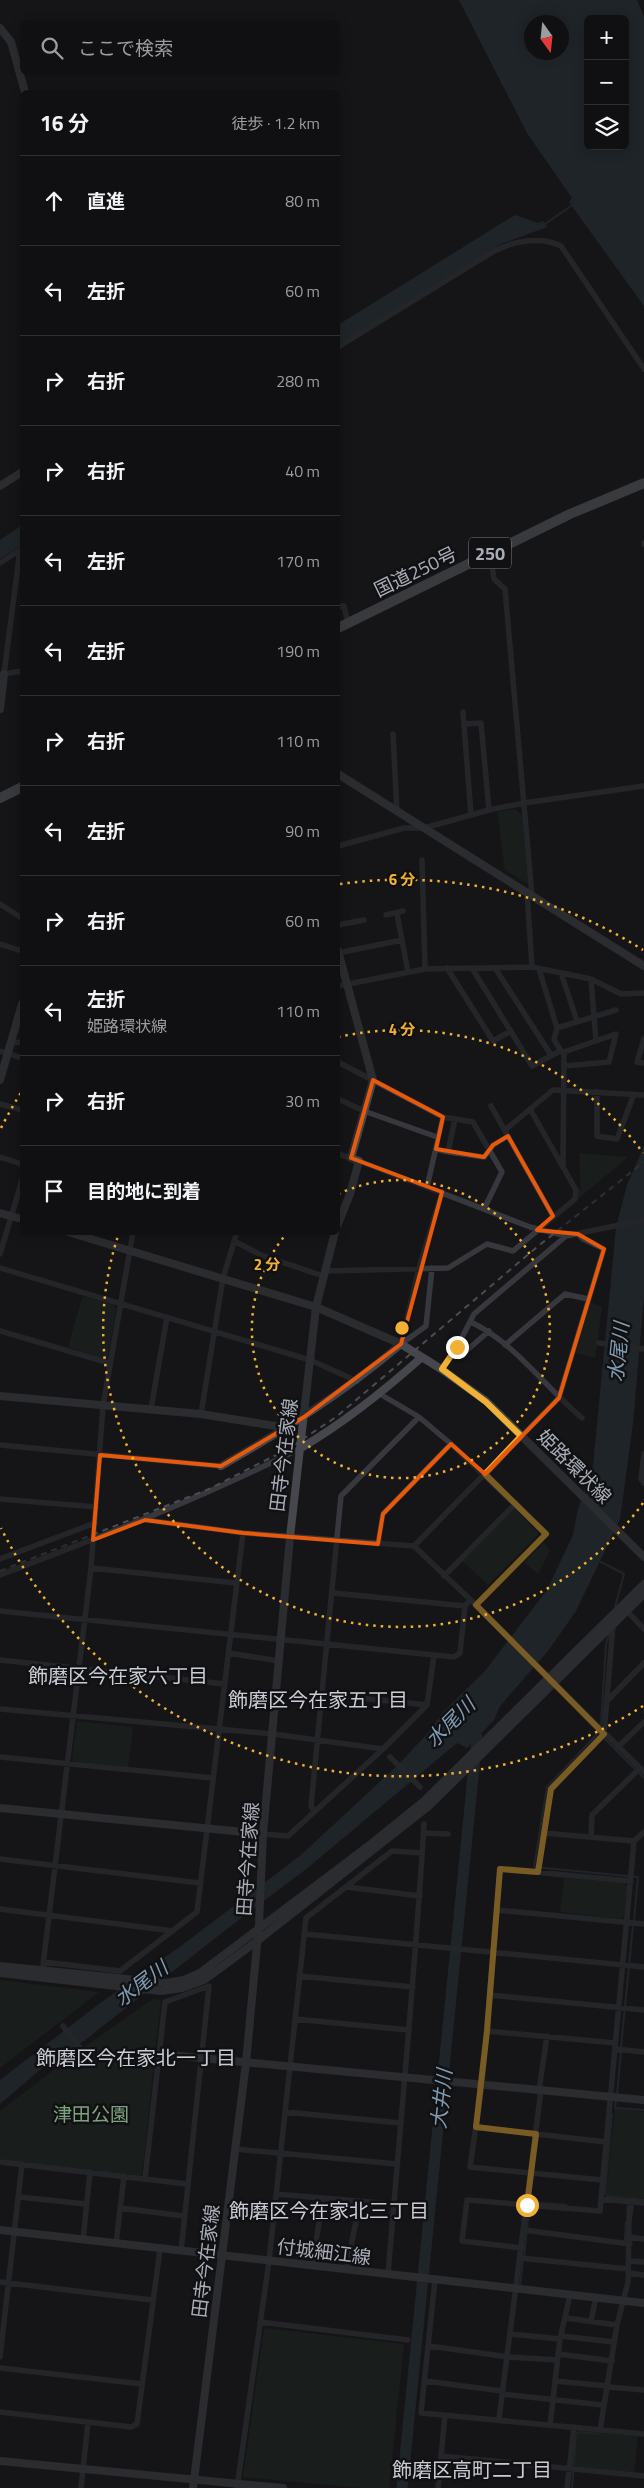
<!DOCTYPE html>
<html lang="ja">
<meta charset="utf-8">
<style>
body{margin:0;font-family:"Titillium Web","Noto Sans JP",sans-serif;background:#19191b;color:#f1f3f6}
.controls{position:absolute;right:15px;top:15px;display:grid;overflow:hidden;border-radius:8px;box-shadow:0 2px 12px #0003}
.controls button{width:45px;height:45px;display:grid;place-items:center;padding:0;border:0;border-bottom:1px solid #303032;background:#101012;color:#f1f3f6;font:25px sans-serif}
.compass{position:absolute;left:524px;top:15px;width:45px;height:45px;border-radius:50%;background:#101012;box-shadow:0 2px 12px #0003;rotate:165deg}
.stop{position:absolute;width:15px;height:15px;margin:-11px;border:4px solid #f2b134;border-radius:50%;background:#fff}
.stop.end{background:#f2b134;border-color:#fff;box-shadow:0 1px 5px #0008}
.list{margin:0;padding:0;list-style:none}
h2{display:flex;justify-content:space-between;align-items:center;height:65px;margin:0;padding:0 20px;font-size:21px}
h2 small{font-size:16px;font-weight:400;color:#9c9d9f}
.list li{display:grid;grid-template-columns:32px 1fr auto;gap:15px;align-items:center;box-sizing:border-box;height:90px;padding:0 20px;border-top:1px solid #303032}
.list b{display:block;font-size:19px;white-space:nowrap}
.list p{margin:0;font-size:16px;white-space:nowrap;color:#9c9d9f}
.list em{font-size:16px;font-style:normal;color:#9c9d9f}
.icon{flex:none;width:28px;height:28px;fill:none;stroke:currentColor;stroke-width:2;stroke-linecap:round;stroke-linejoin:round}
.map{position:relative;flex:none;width:644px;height:2488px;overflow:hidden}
.search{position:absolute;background:#101012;box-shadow:0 2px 12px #0003;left:20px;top:20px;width:320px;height:55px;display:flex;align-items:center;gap:12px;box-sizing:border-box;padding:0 18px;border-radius:8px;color:#9c9d9f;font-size:19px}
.panel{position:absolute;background:#101012;box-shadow:0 2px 12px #0003;left:20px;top:90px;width:320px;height:1145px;border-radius:8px}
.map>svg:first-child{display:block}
.green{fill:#1e261f}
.water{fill:#2c353c;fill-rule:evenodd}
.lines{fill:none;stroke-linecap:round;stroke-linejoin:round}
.stream{stroke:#2c353c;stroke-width:2}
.river{stroke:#2c353c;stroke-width:11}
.street{stroke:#37383d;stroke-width:5.5}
.secondary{stroke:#45474d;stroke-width:8}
.highway{stroke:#63666e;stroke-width:10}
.rail{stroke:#4a4c52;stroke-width:2;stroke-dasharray:6 5;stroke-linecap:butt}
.route{stroke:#f2b134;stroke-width:6}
.marked{fill:none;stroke:#e8590c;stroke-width:4;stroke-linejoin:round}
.ring{fill:none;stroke:#f2b134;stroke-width:2.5;stroke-dasharray:2.5 5}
.labels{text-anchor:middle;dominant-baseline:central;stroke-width:5;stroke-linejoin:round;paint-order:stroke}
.shield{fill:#111113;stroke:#7b7e86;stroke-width:1}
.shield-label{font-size:18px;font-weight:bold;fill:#a8adb8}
.street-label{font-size:19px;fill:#a8adb8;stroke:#111113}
.park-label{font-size:19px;fill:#7fa381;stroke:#111113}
.water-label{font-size:20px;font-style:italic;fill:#7f9bb3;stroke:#111113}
.neighbourhood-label{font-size:20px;fill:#c9ccd4;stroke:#111113}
.centre{fill:#f2b134;stroke:#111113;stroke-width:2.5}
.ring-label{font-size:15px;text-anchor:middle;font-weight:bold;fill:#f2b134;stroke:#111113;stroke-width:5;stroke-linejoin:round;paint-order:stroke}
</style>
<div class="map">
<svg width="644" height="2488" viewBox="0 0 644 2488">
<rect width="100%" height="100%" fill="#161618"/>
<path class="green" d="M515 809 522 815 528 884 505 870 497 812Z
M579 1153 628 1157 578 1199V1190L581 1188Z
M85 1296 114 1305 116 1310 108 1357 105 1359 68 1347 82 1298Z
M590 1302 602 1307 595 1358 576 1353Z
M515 1509 539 1534 488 1585 461 1560 511 1510Z
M544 1543 550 1550 538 1574 524 1562Z
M77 1721 133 1727 128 1767 72 1761Z
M564 1878 624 1883 627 1887 624 1916 621 1919 560 1912Z
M0 1980 99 1992 0 2068Z
M153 1999 161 2000 142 2173 140 2176 0 2160V2111L80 2050Z
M615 2109 644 2112V2199L608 2195 606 2193Z
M264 2328 404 2344 389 2488H362L243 2477Z
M579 2431 638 2436 634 2473 576 2468 573 2464 576 2434Z"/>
<path class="water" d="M459 0H637L644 17V306L569 202 572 198 527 133ZM588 19H625V146H588ZM562 22V52H532V22Z
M515 215 538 223 543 221 547 227 501 244 338 346V325Z
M22 525V545L0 559V540Z
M644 1146V1296L633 1423 620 1519 576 1611 548 1651 500 1706 494 1720 467 1748 457 1743 305 1870 241 1918 85 2040 41 2069 0 2104V2080L103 2001 181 1946 301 1855 398 1765 428 1733 442 1713 485 1671 547 1590 573 1535 578 1509 593 1466 616 1228 627 1185Z"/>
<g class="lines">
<path class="stream" d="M545 224 574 204
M601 1562 624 1574 615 1607
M601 1726 606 1644 610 1631
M600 1731 547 1787 534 1867 638 1877 634 1920
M603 1737 644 1778
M621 2047 633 1925
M617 2095 621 2052
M616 2099 615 2108 644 2110
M612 2114 605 2193 607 2196 644 2200
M627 2218 628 2203
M625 2240 626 2222
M524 2256 530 2202 566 2205
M520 2286 523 2260
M572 2488 576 2434 579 2432 598 2434V2431"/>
<path class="river" d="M402 2488 477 1737 465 1726"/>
<path class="street" d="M338 347 494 251C514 241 540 236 561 246L644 369
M644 543V544
M22 549 20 550 4 674 22 671
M490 553 494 579 505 589 532 896
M0 563 20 550
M338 607 344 606 348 623
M463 712 471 815
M464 724 481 723 489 810
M393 734 397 812
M338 846 404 828H424L489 810 524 803 644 786
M422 860 425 969
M527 893 532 967
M0 904 22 918
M397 914 408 972
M386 915 403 911
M338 925 364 920
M0 944 22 951
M338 953 402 940
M447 968 493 1041 511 1031
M472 968 532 1066 560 1051
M495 968 551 1055
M539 969 557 1028
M561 973 577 1021
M591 979 596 1041
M338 986 425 969 532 967 591 979 621 994 644 993
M644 1039 637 1062 644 1063
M11 1043 22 1042
M0 1051 22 1058
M562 1052 554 1040 557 1028 616 1010
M338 1062 443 1117 473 1122 502 1172 484 1209
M597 1092V1136L617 1139 634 1094
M338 1099 364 1111 437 1137
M0 1104 22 1110
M491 1106 553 1216
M505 1130 553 1090 644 1095
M436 1149 448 1152 455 1119
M448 1152 484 1157 493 1145 508 1136
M338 1154 351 1158
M0 1157 22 1164
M359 1161 530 1227 566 1236
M563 1165 564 1052 616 1034 609 1062 565 1066
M427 1187 443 1117
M234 1241 261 1255 323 1276
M0 1254 22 1180
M0 1268 310 1360 357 1381
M324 1271 448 1268 487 1244 513 1251 575 1199 576 1190 530 1109
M471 1322C515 1343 545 1387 582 1418
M0 1331 109 1363
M599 1343 644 1349
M401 1344 419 1268 442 1192
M401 1344 426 1326 432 1268
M505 1345 565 1294 588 1299
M457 1347 465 1352 489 1331
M441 1369 457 1347 474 1314 566 1236 644 1220
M380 1394 419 1417 451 1444 546 1534 476 1605
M151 1409 167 1317
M201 1414 223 1278 237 1232
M0 1445 221 1466
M644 1454 641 1479 644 1483
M0 1499 96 1507
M145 1520 243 1533 414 1546 476 1605 644 1772
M378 1544 383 1514 451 1444
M414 1546 559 1398 604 1249 583 1239 578 1234
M0 1559 95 1523
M91 1568 236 1583
M0 1575C103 1536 202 1498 301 1448
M444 1576 516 1503
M333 1593 465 1606
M0 1611 454 1657 460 1653 465 1606 470 1600
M627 1611 644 1629
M228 1653 279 1661
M0 1660 225 1684
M322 1694 427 1705
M608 1700 644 1663
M0 1709 273 1734 383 1749
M618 1747 644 1722
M0 1757 213 1778
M390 1757 420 1787
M314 1811 311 1806 341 1496 419 1417
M644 1832 634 1841 601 2199 644 2203
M424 1833 448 1834
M544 1833 634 1841
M263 1834 288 1836 383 1749 427 1705 434 1655
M591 1837 592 1815 640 1768
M0 1859 200 1883
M538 1872 551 1789 604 1734 613 1625
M347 1887 420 1896
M0 1909 173 1931
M497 1910 644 1924
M305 1934 644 1967
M44 1962 120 1971 197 1912 243 1533
M42 1974 91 1568 103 1406 133 1232
M299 1976 413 1987
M490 1995 644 2010
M295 2019 409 2030
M63 2026 80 2048
M487 2031 615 2043
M615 2049 644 2052
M539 2090 547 2036
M285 2112 401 2123
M476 2127 606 2142
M235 2149 397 2164
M0 2162 187 2184
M145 2178 165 2002 209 1986 181 2251
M602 2180 470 2167 482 2085 500 1869 631 1881
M276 2194 392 2204
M19 2197 86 2204
M120 2208 184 2216
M524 2230 630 2244
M629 2237 644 2239
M83 2240 90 2172
M116 2244 124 2176
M522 2248 462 2241 467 2200 600 2211 601 2199
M520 2258 628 2269
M629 2261 644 2262
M312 2266 323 2198
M346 2270 360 2202
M628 2273 644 2275
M388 2275C400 2125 415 1975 424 1824
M435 2280 421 2413 644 2434
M0 2282 152 2300
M566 2318 617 2325
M591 2321 596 2297
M260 2322 408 2340
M511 2334 560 2339
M561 2336 614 2342
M429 2346 509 2357
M558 2354 612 2361
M0 2357 22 2164
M509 2357 557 2360
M0 2368 142 2384
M425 2381 502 2391
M555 2381 608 2386
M608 2387 644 2390
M502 2394 603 2405
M0 2412 131 2427 137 2424 160 2249
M499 2419 541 2090
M550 2425 560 2339 570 2295
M600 2430 617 2325 628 2282 629 2220 632 2201
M441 2456 644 2476
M81 2488 88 2422
M237 2488 269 2261 306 1918 392 1851 422 1853
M438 2488 445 2415
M567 2488 574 2427"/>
<path class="secondary" d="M0 28 11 42 25 92
M0 486 22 472
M0 709 4 674
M338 774 644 966
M338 951 373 1080 351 1158 359 1161 350 1194 338 1224
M0 1080 22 1004
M0 1213 22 1219
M68 1232 316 1307 401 1344 441 1369 486 1401 644 1557
M0 1396 201 1414 288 1428
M301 1448C345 1422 384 1391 422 1357
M221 1466C286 1429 343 1393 401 1344
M0 1808 263 1834
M0 1966 166 1983 184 1980 200 1973 367 1847 424 1801 644 1584
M0 1973 161 1991 182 1988 204 1980 257 1941 430 1805 644 1594
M159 2054 644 2100
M0 2230 644 2303
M0 2461 283 2488
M193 2488 246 2063 259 1923 263 1834 290 1537 316 1307 335 1232"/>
<path class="highway" d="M338 628 570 514 644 483
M0 798 22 787"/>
<path class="rail" d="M0 1571 209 1489 288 1449 336 1417 537 1247 644 1162"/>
</g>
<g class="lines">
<path class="route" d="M457 1347 442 1369 486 1402 521 1436 485 1474 546 1534 476 1605 604 1734 551 1789 538 1872 500 1869 487 2031 476 2127 536 2134 527 2205"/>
</g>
<path d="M0 0H644V2488H0ZM373 1080 443 1117 436 1149 484 1157 493 1145 508 1136 553 1216 537 1230 578 1234 604 1249 559 1398 485 1474 451 1444 383 1514 378 1544 243 1533 145 1520 93 1540 100 1455 221 1466 304 1417 401 1344 442 1192 351 1158Z" fill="#161618" fill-opacity=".55" fill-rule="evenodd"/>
<path class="marked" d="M373 1080 443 1117 436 1149 484 1157 493 1145 508 1136 553 1216 537 1230 578 1234 604 1249 559 1398 485 1474 451 1444 383 1514 378 1544 243 1533 145 1520 93 1540 100 1455 221 1466 304 1417 401 1344 442 1192 351 1158Z"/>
<g class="ring">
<path d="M338 1194A149 149 0 1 1 287 1233"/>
<path d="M643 1503A298 298 0 0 1 119 1233M338 1037A298 298 0 0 1 643 1153"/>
<path d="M643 1706A448 448 0 0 1 1 1528M1 1128A448 448 0 0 1 22 1091M340 884A448 448 0 0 1 643 950"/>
</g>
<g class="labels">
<rect class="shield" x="469" y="537.5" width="42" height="31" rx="4"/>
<g class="shield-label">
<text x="490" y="553">250</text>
</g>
<g class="street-label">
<text transform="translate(415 571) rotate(-26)">国道250号</text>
<text transform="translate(283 1455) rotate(-83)">田寺今在家線</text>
<text transform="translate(575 1466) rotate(45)">姫路環状線</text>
<text transform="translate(247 1859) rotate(-86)">田寺今在家線</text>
<text transform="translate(324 2251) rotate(7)">付城細江線</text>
<text transform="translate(205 2261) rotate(-83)">田寺今在家線</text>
</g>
<g class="park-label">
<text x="91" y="2113">津田公園</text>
</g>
<g class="water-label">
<text transform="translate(618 1352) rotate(-84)">水尾川</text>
<text transform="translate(450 1722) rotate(-45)">水尾川</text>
<text transform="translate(141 1983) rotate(-37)">水尾川</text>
<text transform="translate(441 2099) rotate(-84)">大井川</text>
</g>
<g class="neighbourhood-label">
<text x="118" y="1675">飾磨区今在家六丁目</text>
<text x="318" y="1699">飾磨区今在家五丁目</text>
<text x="136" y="2057">飾磨区今在家北一丁目</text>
<text x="329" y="2210">飾磨区今在家北三丁目</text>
<text x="472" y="2469">飾磨区高町二丁目</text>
</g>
</g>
<circle cx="402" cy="1328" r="8" class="centre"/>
<g class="ring-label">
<text x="402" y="885">6 分</text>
<text x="402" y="1035">4 分</text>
<text x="267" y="1270">2 分</text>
</g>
</svg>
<div class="controls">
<button>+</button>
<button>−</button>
<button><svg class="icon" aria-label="layers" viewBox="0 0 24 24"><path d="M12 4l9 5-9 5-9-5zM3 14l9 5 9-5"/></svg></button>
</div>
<svg class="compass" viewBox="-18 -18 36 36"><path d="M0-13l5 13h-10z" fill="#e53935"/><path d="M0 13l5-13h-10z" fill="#9c9d9f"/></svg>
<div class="stop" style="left:527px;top:2205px"></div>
<div class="stop end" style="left:457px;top:1347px"></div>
<div class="search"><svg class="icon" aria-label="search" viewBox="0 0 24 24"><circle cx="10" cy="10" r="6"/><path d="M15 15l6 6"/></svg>ここで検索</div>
<section class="panel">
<h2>16 分<small>徒歩 · 1.2 km</small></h2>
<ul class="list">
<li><svg class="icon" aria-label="ahead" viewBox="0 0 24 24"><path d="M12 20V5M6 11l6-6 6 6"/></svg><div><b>直進</b></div><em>80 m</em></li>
<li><svg class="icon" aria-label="left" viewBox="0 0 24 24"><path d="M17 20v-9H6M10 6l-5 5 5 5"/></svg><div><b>左折</b></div><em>60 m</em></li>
<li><svg class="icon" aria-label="right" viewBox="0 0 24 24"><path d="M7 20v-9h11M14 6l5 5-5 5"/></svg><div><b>右折</b></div><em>280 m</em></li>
<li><svg class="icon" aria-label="right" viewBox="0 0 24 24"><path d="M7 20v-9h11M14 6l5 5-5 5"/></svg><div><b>右折</b></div><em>40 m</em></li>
<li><svg class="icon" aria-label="left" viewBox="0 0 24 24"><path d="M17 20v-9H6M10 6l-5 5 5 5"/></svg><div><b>左折</b></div><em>170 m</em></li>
<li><svg class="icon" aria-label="left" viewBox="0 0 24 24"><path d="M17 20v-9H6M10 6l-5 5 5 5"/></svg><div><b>左折</b></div><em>190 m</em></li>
<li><svg class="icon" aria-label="right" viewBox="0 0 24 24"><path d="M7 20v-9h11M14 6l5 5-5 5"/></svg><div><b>右折</b></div><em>110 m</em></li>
<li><svg class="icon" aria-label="left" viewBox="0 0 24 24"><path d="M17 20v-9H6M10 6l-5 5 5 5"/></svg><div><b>左折</b></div><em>90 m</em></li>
<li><svg class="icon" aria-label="right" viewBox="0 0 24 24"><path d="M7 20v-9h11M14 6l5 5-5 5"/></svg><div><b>右折</b></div><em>60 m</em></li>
<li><svg class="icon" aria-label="left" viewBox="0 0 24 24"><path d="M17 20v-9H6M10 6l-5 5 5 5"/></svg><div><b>左折</b><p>姫路環状線</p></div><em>110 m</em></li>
<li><svg class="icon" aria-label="right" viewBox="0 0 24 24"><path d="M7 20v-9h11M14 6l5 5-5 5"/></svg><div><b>右折</b></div><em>30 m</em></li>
<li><svg class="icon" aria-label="arrive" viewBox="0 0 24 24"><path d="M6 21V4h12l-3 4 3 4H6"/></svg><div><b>目的地に到着</b></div></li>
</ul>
</section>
</div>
